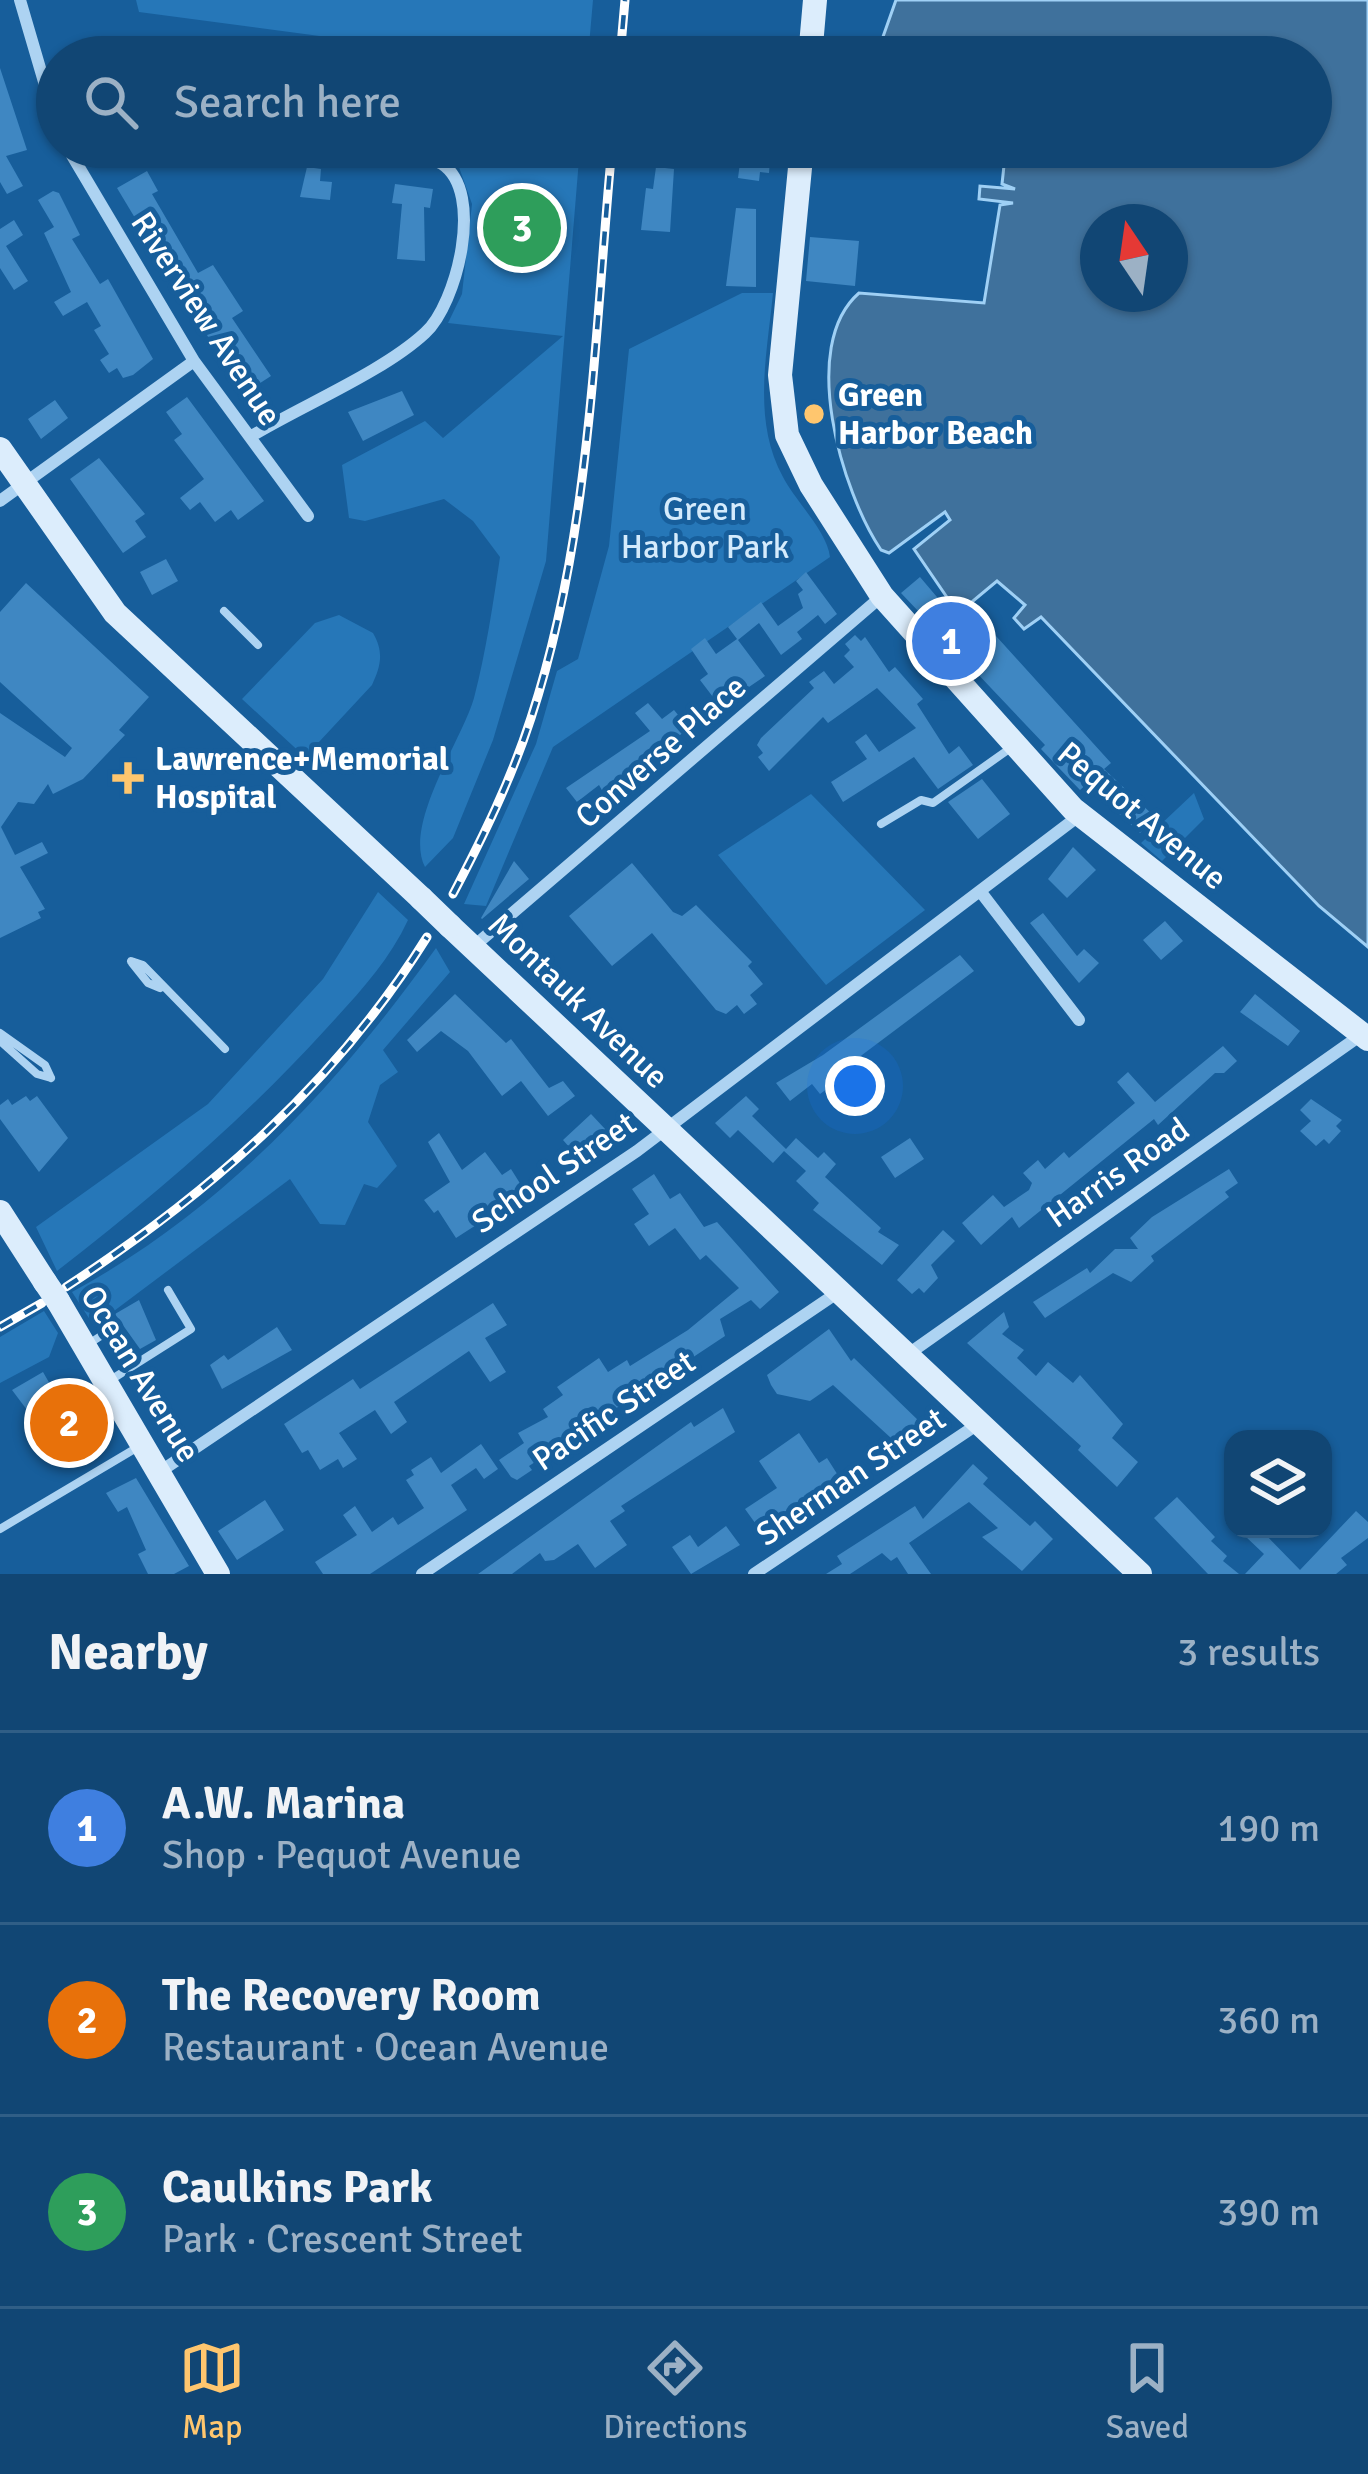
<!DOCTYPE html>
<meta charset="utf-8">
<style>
body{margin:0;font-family:Signika,sans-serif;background:#1a4d79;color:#f1f3f6}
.controls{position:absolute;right:36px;bottom:36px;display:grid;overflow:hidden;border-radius:24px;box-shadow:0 3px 9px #0004}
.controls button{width:108px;height:108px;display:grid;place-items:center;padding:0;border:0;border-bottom:3px solid #305e86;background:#114674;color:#f1f3f6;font:60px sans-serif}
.compass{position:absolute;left:1080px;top:204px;width:108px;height:108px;border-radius:50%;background:#114674;box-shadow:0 3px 9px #0004;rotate:347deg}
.you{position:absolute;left:855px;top:1086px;width:42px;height:42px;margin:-30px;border:9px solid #fff;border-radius:50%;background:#1a73e8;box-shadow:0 0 0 18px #1a73e833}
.badge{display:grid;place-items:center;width:78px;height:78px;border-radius:50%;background:#ffc66e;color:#fff;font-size:39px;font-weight:700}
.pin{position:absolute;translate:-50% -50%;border:6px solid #fff;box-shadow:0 3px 12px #0006}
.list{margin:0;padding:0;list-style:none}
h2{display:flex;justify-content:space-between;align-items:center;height:156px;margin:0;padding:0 48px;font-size:51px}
h2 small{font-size:39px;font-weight:400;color:#9cb1c5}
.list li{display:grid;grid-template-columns:78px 1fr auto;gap:36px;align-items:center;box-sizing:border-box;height:192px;padding:0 48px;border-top:3px solid #305e86}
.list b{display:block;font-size:45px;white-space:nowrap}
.list p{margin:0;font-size:39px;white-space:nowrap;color:#9cb1c5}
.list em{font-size:39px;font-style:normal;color:#9cb1c5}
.icon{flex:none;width:66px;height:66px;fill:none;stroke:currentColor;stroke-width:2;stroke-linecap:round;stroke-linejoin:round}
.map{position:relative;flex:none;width:1368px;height:1574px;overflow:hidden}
.search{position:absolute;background:#114674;box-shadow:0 3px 9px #0004;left:36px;right:36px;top:36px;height:132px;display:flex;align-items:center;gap:30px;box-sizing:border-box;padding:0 42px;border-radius:66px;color:#9cb1c5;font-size:45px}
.sheet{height:732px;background:#114674}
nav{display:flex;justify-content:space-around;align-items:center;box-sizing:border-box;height:168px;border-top:3px solid #305e86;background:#114674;font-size:33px;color:#9cb1c5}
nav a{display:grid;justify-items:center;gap:6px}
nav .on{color:#ffc66e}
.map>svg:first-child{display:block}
.green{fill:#2677b8}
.water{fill:#3f719c;stroke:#9fd0f5;stroke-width:3;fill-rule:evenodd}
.building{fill:#3f87c2}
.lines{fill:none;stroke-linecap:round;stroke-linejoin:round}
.lane{stroke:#add3f2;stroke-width:8}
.street{stroke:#add3f2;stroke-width:12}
.secondary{stroke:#dcedfc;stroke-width:24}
.rail-casing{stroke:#fff;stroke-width:9}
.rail{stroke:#175e9b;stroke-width:4.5;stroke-dasharray:14;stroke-linecap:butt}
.secondary-bridge{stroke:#dcedfc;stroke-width:24}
.poi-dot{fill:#ffc66e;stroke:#175e9b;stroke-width:4.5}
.labels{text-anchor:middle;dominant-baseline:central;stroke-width:10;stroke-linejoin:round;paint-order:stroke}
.street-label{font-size:33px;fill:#fff;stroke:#175e9b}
.poi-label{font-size:33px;font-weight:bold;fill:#fff;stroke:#175e9b;text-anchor:start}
.park-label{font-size:33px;fill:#d5ebfc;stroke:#175e9b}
</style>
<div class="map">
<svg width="1368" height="1574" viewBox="0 0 1368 1574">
<rect width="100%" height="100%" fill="#175e9b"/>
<path class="green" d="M136 0H593L588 57H371L372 43 139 12Z
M429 147H580L546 561 493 740 453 838 425 867C403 824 462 740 474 698 486 652 493 604 500 557L473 521 444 499 365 521 349 518 342 465 425 421 443 438 563 336 448 323 462 294 472 204 454 153Z
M742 293H773C767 355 752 420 783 477 796 502 827 531 830 557L553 747 486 906 464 904 536 744 557 671 578 659 609 546 629 349Z
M339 615 373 633C384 652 381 666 372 685L305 757 242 699 315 623Z
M1194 793 1204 819 1162 861 1141 843Z
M811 794 925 910 826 985 718 855Z
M378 892 408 920C388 963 357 995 325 1030 244 1119 153 1197 57 1271L36 1227 208 1104 323 979Z
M436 948 450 972 383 1050 398 1072 380 1085 368 1122 397 1166 377 1188 364 1184 345 1225 320 1224 290 1179 94 1326 72 1292C223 1210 337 1086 436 948Z
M44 1311 58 1333 49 1357 0 1383V1337Z"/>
<path class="water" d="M896 0H1368V947L1319 906 1041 617 1024 629 1014 618 1025 605 997 581 961 611 955 609 914 549 950 520 945 512 889 553 881 550C842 492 798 346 859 293L984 303 1000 205 1013 203 979 199 980 186 1015 189 1002 184 1006 147H1311V57L856 54 879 48ZM1098 222H1170V294H1098Z"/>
<path class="building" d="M0 68 27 150 6 156 23 186 7 194 0 182Z
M742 147H771L769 173 760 172 759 181 738 178Z
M307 167 321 169 320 181 332 182 330 200 300 197Z
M656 167 674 169 670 232 641 230 646 188 653 189Z
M147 171 158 191 152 194 198 273 213 265 243 311 232 318 271 376 248 391 229 363 224 366 172 271 168 273 117 188Z
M395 184 433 189 430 208 424 207 425 261 397 259 402 204 392 203Z
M53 191 59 193 80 235 72 239 100 284 108 279 153 359 133 375 123 378 117 368 109 373 100 360 109 354 94 330 101 326 87 302 63 316 54 302 71 292 44 233 54 227 38 200Z
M736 208 756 209V287L726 286Z
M14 220 23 235 6 246 28 281 14 290 0 268V229Z
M810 237 859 241 855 286 806 281Z
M402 391 414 415 363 441 348 412Z
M187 397 264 501 238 520 231 510 215 522 200 502 190 510 180 498 204 479 174 440 182 434 166 412Z
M55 400 68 418 41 439 28 419Z
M99 458 145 514 135 521 146 537 123 553 70 479Z
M166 559 178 581 152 595 140 572Z
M806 572 837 614 825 624 818 615 797 632 802 639 781 655 759 623 738 640 765 676 724 704 716 701 700 680 708 674 691 649 705 638 716 654 737 639 728 627 761 602 778 626 803 608 798 594 803 590 796 581Z
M920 577 959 623 954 628 977 654 996 636 1111 763 1104 769 1155 817 1140 833 1087 784 1080 790 1058 767 1041 749 1045 745 901 593Z
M26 583 149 697 119 730 125 735 83 779 53 794 48 784 34 804 18 802 1 827 15 855 42 842 48 853 20 867 45 909 38 912 41 918 0 938V713L65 757 72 748 0 682V612Z
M855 635 861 641 865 637 889 672 895 667 923 699 917 704 949 754 959 746 973 765 938 789 914 757 843 802 831 782 867 759 855 742 866 734 879 752 916 728 877 688 828 723 823 717 769 771 758 757 763 753 757 745 761 738 814 688 809 682 824 671 834 684 854 667 844 656 850 650 845 644Z
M648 703 662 719 674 710 689 728 619 783 603 792 599 785 577 802 566 788 650 731 635 713Z
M982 779 1010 814 978 839 948 802Z
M1073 847 1096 870 1067 898 1048 879Z
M514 861 529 879 482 919 481 918Z
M632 863 673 912 682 916 696 905 752 962 748 966 763 984 750 995 757 1004 744 1014 737 1005 726 1014 716 1010 652 933 612 966 569 916Z
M1043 913 1077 956 1084 949 1099 963 1079 983 1030 923Z
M1165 921 1183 941 1161 960 1143 940Z
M960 955 974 971 834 1076 838 1081 820 1094 812 1084 790 1101 776 1083 823 1055Z
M455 994 506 1043 511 1039 549 1088 563 1081 575 1096 548 1116 521 1081 502 1096 468 1051 441 1031 417 1052 407 1040Z
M1255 994 1300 1031 1288 1046 1240 1012Z
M1223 1046 1237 1061 1224 1073H1215L1158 1125 1154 1119 1019 1228 1012 1217 981 1245 962 1223 993 1195 1004 1207 1029 1190 1032 1183 1023 1173 1038 1160 1045 1169 1064 1152 1069 1158 1135 1103 1117 1082 1128 1072 1155 1102Z
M26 1096 30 1101 37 1096 68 1138 39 1172 0 1119V1105L8 1099 12 1105Z
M746 1096 759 1109 752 1116 786 1149 796 1138 818 1158 824 1152 836 1164 825 1177 881 1228 878 1232 899 1245 882 1265 813 1210 819 1203 796 1181 806 1171 784 1151 773 1163 738 1130 730 1138 715 1123Z
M1311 1099 1342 1120 1336 1126 1341 1131 1329 1144 1324 1139 1316 1146 1300 1131 1311 1121 1300 1110Z
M591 1114 606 1130 577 1156 563 1140Z
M439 1133 462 1170 485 1152 502 1175 511 1169 526 1193 456 1238 438 1210 434 1213 424 1200 450 1182 428 1142Z
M910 1138 924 1159 895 1178 881 1157Z
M1229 1169 1238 1183 1225 1192 1229 1197 1151 1256 1154 1261 1131 1282 1113 1273 1045 1318 1033 1302 1087 1268 1090 1273 1115 1249H1138L1130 1238 1152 1217Z
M654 1174 670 1199 680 1193 704 1227 717 1222 779 1292 760 1309 751 1300 720 1319 725 1336 529 1466 532 1470 517 1480 511 1477 499 1460 524 1443 518 1433 548 1417 543 1409 563 1395 557 1387 599 1358 608 1372 627 1360 630 1366 688 1330 739 1288 706 1255 700 1260 675 1228 649 1246 634 1224 649 1214 632 1189Z
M943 1230 955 1241 931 1265 938 1278 924 1293 919 1288 912 1294 897 1280Z
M139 1300 156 1340 140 1349 115 1314Z
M493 1303 507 1325 485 1338 506 1372 490 1382 469 1351 394 1402 407 1422 391 1434 375 1410 339 1433 357 1459 343 1468 338 1459 320 1470 308 1450 302 1453 284 1424 353 1379 360 1389Z
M1004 1312 1009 1327 1002 1334 1024 1350 1017 1358 1036 1376 1048 1362 1073 1383 1080 1375 1123 1424 1112 1438 1138 1462 1117 1487 1078 1450 1081 1446 967 1343Z
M277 1327 292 1350 222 1389 210 1365 224 1355 228 1360Z
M829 1329 851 1361 854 1358 922 1424 903 1449 833 1385 810 1401 777 1394 771 1385 767 1375Z
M43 1372 73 1424 48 1438 12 1390Z
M723 1408 735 1432 621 1506 625 1511 610 1521 627 1545 610 1557 595 1568 578 1544 554 1560 545 1561 540 1553 512 1574H478L691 1422 694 1427Z
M799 1433 819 1463 827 1458 841 1480 758 1527 745 1509 777 1488 759 1461Z
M481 1444 498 1469 484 1479 476 1468 451 1485 467 1510 370 1574H323L315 1562 357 1535 343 1515 355 1506 372 1532 393 1517 398 1525 424 1508 406 1480 414 1475 411 1470 431 1457 441 1473Z
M973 1464 988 1478 983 1484 1030 1526 1035 1521 1053 1539 1022 1571 982 1537 998 1528 969 1502 909 1543 931 1574H908L897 1557 891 1561 882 1553 850 1574H826L842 1564 837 1556 915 1506 923 1519Z
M136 1478 189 1566 174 1574H148L138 1554 146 1550 127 1507 118 1512 106 1493Z
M1177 1497 1215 1537 1211 1541 1227 1556 1223 1561 1239 1574H1208L1154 1518Z
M265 1500 284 1530 237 1560 218 1531Z
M1356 1511 1368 1522V1538L1341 1558 1347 1565 1336 1574H1245L1264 1554 1245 1536 1252 1529H1260L1300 1570Z
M726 1526 740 1545 691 1574 672 1547 690 1535 698 1547Z"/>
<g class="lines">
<path class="lane" d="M224 611 258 645
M881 824 921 800 933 803 1012 747
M131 961 143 965 225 1049
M132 963 148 983 160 988
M0 1033 45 1065 51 1078
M0 1041 37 1074 51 1078
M105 1334 128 1369
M87 1345 116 1326 139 1362
M109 1381 191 1329 168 1290
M0 1529 138 1447"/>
<path class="street" d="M20 0 57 126
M67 147 194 361 308 516
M250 437C301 406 383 372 425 333 457 304 485 192 442 164 420 150 377 150 351 147
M0 501 194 361
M980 891 1079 1020
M473 947 882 596
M907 1355 1361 1035
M161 1471 637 1151 1080 815
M422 1574 837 1293
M754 1574 978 1424"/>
<path class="secondary" d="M810 57 815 0
M802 147 780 375 787 435 811 485 882 596 1073 809 1368 1039
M0 449 115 613 421 898
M450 926 1140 1574
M0 1212 45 1282
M58 1301 218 1574"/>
<defs>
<path id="rail" d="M620 57 625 0
M453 894C483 837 511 780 531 718 591 535 594 337 612 147
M66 1287C209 1194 336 1083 427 937
M0 1327 42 1303"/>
</defs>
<use href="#rail" class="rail-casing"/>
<use href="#rail" class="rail"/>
<path class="secondary-bridge" d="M421 898 450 926
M45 1282 58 1301"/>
</g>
<g class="poi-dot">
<circle cx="814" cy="414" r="12"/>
<path d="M122 760h12v12h12v12h-12v12h-12v-12h-12v-12h12z"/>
</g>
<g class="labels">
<g class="street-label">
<text transform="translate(206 319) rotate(57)">Riverview Avenue</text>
<text transform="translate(661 752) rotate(-41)">Converse Place</text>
<text transform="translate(1142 816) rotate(40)">Pequot Avenue</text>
<text transform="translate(578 1001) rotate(44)">Montauk Avenue</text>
<text transform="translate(554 1173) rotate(-34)">School Street</text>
<text transform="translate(1118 1173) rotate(-35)">Harris Road</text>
<text transform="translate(140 1374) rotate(59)">Ocean Avenue</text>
<text transform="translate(614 1411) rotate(-34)">Pacific Street</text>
<text transform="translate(851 1477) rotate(-34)">Sherman Street</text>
</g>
<g class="poi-label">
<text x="838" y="395">Green<tspan x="838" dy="38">Harbor Beach</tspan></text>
<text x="155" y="759">Lawrence+Memorial<tspan x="155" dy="38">Hospital</tspan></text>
</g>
<g class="park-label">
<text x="705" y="509">Green<tspan x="705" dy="38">Harbor Park</tspan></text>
</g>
</g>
</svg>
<div class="controls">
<button><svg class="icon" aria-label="layers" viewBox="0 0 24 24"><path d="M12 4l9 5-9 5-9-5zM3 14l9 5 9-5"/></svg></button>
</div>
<svg class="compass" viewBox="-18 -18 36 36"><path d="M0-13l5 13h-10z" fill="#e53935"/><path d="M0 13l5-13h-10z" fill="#9cb1c5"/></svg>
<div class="you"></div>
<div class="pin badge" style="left:951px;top:641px;background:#3f7fe0">1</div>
<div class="pin badge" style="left:69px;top:1423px;background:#e8710a">2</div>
<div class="pin badge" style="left:522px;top:228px;background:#2e9e5b">3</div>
<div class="search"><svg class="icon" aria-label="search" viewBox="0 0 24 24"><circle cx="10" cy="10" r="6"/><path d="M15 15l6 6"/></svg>Search here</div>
</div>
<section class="sheet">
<h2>Nearby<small>3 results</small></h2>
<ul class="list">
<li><span class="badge" style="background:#3f7fe0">1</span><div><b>A.W. Marina</b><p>Shop · Pequot Avenue</p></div><em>190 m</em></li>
<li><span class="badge" style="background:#e8710a">2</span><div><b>The Recovery Room</b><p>Restaurant · Ocean Avenue</p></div><em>360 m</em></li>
<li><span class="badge" style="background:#2e9e5b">3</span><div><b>Caulkins Park</b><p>Park · Crescent Street</p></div><em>390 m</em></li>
</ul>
</section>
<nav>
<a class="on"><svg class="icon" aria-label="map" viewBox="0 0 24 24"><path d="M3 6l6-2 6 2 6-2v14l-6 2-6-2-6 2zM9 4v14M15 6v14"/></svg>Map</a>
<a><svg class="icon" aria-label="directions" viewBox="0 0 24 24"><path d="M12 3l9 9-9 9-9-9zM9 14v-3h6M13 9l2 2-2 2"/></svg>Directions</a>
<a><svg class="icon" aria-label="saved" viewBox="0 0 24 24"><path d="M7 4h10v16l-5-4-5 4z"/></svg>Saved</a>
</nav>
